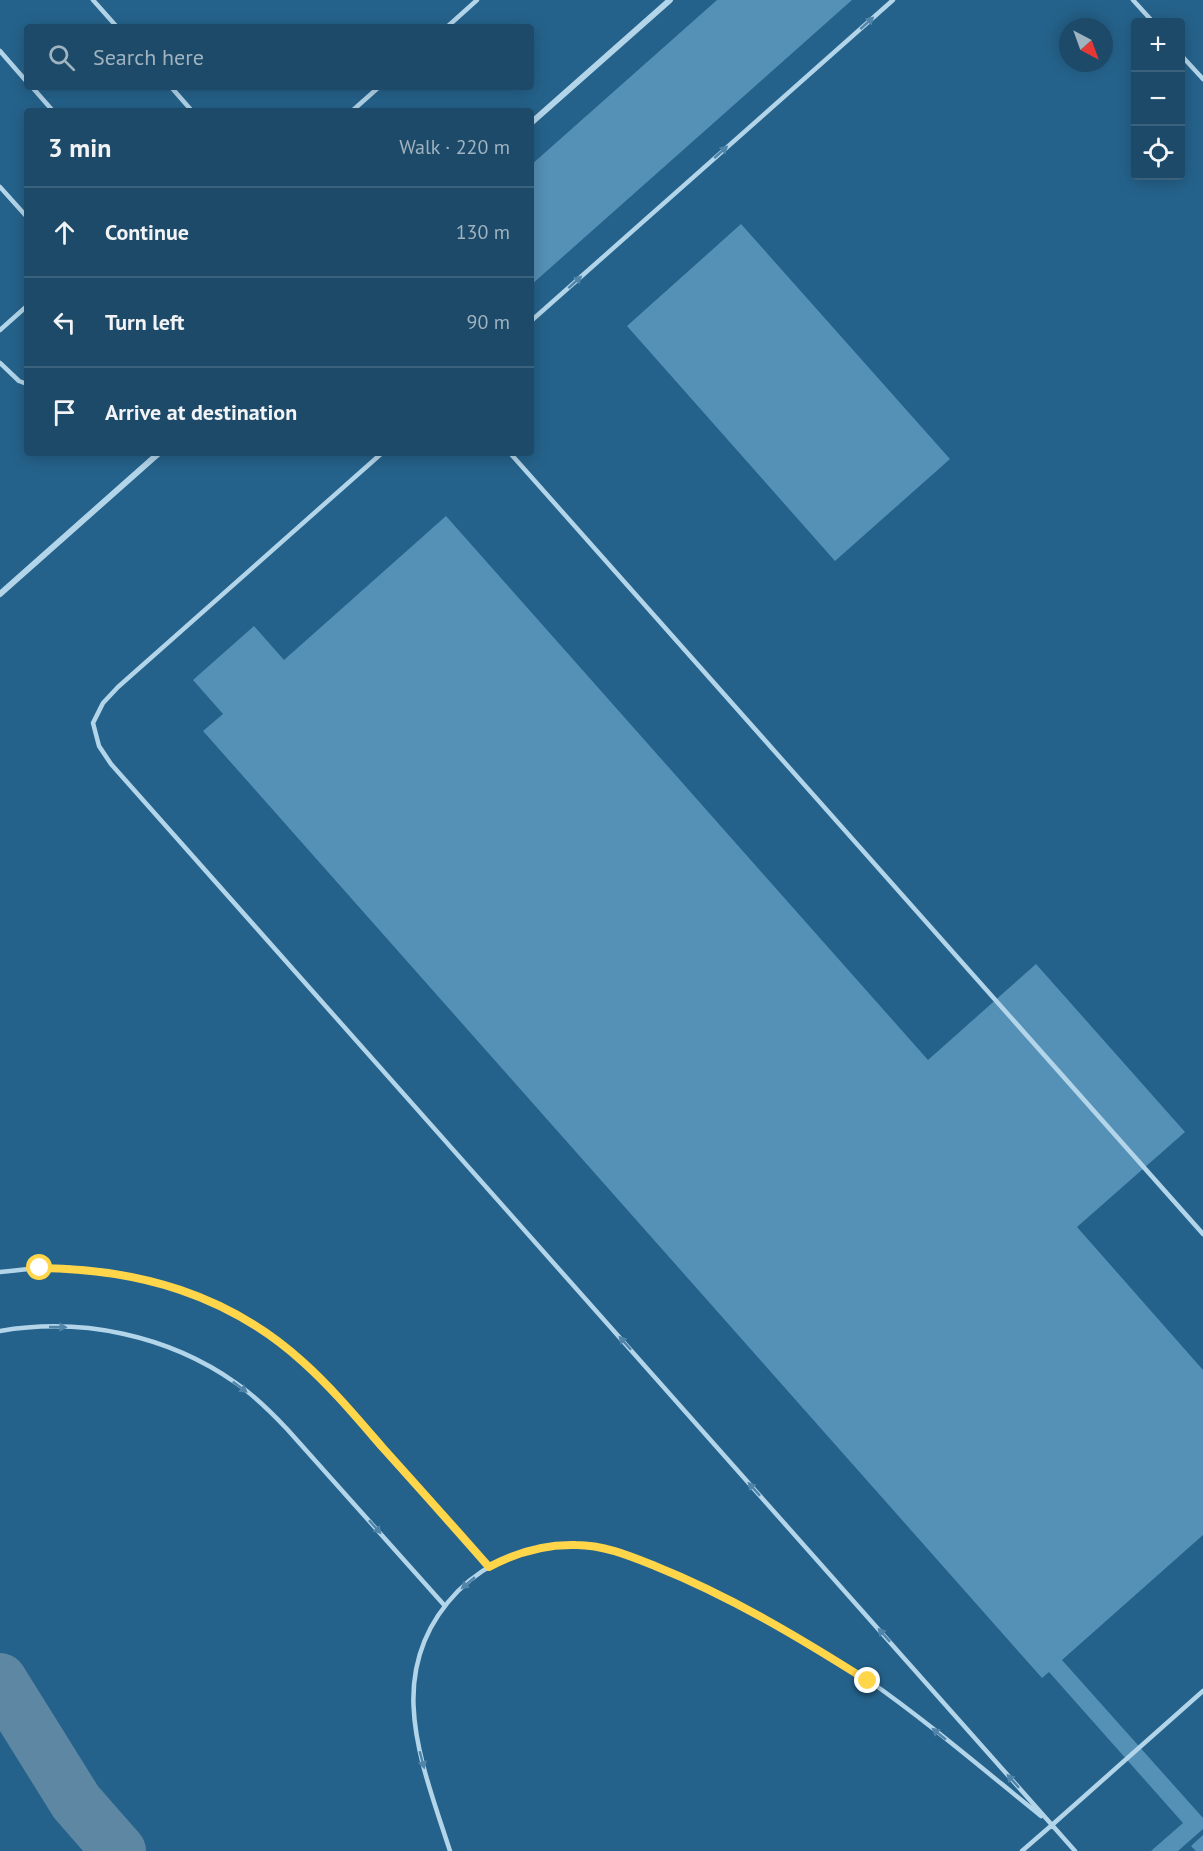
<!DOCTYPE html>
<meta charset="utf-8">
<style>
body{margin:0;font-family:"PT Sans",sans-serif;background:#295471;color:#f1f3f6}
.controls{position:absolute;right:18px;top:18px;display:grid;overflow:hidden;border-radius:6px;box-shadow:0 3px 15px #0003}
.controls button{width:54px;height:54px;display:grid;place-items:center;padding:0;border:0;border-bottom:2px solid #3a627c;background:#1c4a68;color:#f1f3f6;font:30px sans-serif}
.compass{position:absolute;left:1059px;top:18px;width:54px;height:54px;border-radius:50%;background:#1c4a68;box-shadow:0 3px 15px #0003;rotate:139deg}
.stop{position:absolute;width:18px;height:18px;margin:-14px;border:4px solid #ffd54a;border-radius:50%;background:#fff}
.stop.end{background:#ffd54a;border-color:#fff;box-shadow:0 2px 6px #0008}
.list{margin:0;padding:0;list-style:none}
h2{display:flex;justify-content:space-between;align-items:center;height:78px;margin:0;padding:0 24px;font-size:26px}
h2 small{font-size:20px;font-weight:400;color:#a0b3c0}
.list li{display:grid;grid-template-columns:39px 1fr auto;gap:18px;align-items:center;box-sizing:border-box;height:90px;padding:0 24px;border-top:2px solid #3a627c}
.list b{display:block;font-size:22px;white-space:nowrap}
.list em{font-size:20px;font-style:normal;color:#a0b3c0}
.icon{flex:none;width:33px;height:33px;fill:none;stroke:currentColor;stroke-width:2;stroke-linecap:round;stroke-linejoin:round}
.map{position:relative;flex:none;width:1203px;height:1851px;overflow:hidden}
.search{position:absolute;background:#1c4a68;box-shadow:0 3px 15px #0003;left:24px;top:24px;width:510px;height:66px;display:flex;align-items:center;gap:15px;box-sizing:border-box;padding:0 21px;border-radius:6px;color:#a0b3c0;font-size:22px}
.panel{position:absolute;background:#1c4a68;box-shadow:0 3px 15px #0003;left:24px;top:108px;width:510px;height:348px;border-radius:6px}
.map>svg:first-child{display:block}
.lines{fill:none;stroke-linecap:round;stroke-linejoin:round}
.river{stroke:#5d87a2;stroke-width:54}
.building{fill:#5590b6}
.service{stroke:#b3d5ea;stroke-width:4.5}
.minor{stroke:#b3d5ea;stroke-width:6}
.oneway{fill:#5084a8}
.route{stroke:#ffd54a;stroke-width:8}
</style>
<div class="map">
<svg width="1203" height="1851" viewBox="0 0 1203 1851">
<rect width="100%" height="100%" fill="#25628b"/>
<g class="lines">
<path class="river" d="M0 1680 76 1802 119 1851"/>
</g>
<path class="building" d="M717 0H852L531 285V165Z
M741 224 950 459 835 561 627 326Z
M446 516 928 1060 1036 964 1185 1132 1077 1227 1203 1370V1535L1062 1660 1203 1818V1829L1178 1851H1151L1183 1823 1049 1672 1042 1678 203 731 223 714 193 680 254 626 284 660Z
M1203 1835V1851H1196L1191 1846Z"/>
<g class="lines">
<path class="service" d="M93 0 117 27
M1133 0 1153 22
M447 27 477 0
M0 51 27 82
M1180 54 1203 79
M32 87 53 111
M171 87 192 111
M352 111 379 87
M0 187 27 217
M531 321 893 0
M0 330 27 306
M0 363 19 381 27 384
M382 453 118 687 103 703 93 723 99 746 111 764 1075 1851
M510 453 1203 1234
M0 1272C27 1269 54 1266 81 1269 162 1275 243 1307 303 1362 332 1389 357 1419 384 1448 419 1488 454 1527 489 1567
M0 1331C81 1317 168 1335 236 1383 255 1396 271 1412 287 1429L445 1606
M1052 1825 1203 1691
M450 1851C421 1761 381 1670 458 1591 489 1560 535 1541 580 1545 621 1548 660 1568 697 1585 756 1613 814 1644 868 1680 928 1722 984 1770 1041 1816
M1022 1851 1052 1825 1050 1823"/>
<path class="minor" d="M531 123 670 0
M0 594 159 453"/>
</g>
<defs><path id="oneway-solid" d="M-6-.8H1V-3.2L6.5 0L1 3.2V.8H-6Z" transform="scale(1.5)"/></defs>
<g class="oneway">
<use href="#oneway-solid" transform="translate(867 23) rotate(-42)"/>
<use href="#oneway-solid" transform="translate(721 152) rotate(-42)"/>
<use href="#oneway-solid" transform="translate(575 282) rotate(-42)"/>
<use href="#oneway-solid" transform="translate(58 1327) rotate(1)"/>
<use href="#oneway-solid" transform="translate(625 1343) rotate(-132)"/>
<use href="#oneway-solid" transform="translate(240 1387) rotate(37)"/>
<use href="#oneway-solid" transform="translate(754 1489) rotate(-132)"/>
<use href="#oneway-solid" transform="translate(375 1527) rotate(48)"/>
<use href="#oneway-solid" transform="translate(468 1583) rotate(140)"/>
<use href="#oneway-solid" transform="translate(884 1635) rotate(-132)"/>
<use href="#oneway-solid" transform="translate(939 1734) rotate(-141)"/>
<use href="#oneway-solid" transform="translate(422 1760) rotate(75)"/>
<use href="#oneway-solid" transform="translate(1013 1781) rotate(-132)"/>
</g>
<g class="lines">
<path class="route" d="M40 1268C138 1269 228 1294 303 1362 332 1388 357 1418 383 1448 419 1488 454 1527 489 1567 517 1552 544 1544 576 1545 604 1545 630 1556 655 1566 730 1596 800 1638 868 1681"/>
</g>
</svg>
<div class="controls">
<button>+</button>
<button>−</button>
<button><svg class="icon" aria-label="locate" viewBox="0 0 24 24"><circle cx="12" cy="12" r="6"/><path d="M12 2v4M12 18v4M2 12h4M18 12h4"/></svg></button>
</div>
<svg class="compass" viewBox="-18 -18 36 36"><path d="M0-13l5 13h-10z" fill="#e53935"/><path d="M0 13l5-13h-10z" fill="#a0b3c0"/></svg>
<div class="stop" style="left:40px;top:1268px"></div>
<div class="stop end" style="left:868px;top:1681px"></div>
<div class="search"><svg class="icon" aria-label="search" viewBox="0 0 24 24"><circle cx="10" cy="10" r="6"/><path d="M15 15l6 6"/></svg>Search here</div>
<section class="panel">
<h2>3 min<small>Walk · 220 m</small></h2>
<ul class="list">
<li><svg class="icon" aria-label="ahead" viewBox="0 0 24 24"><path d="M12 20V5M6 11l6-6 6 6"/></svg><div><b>Continue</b></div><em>130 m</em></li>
<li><svg class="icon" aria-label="left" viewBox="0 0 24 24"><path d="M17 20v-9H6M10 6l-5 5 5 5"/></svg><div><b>Turn left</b></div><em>90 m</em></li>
<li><svg class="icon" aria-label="arrive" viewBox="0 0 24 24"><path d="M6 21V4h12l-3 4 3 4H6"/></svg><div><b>Arrive at destination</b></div></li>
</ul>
</section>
</div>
